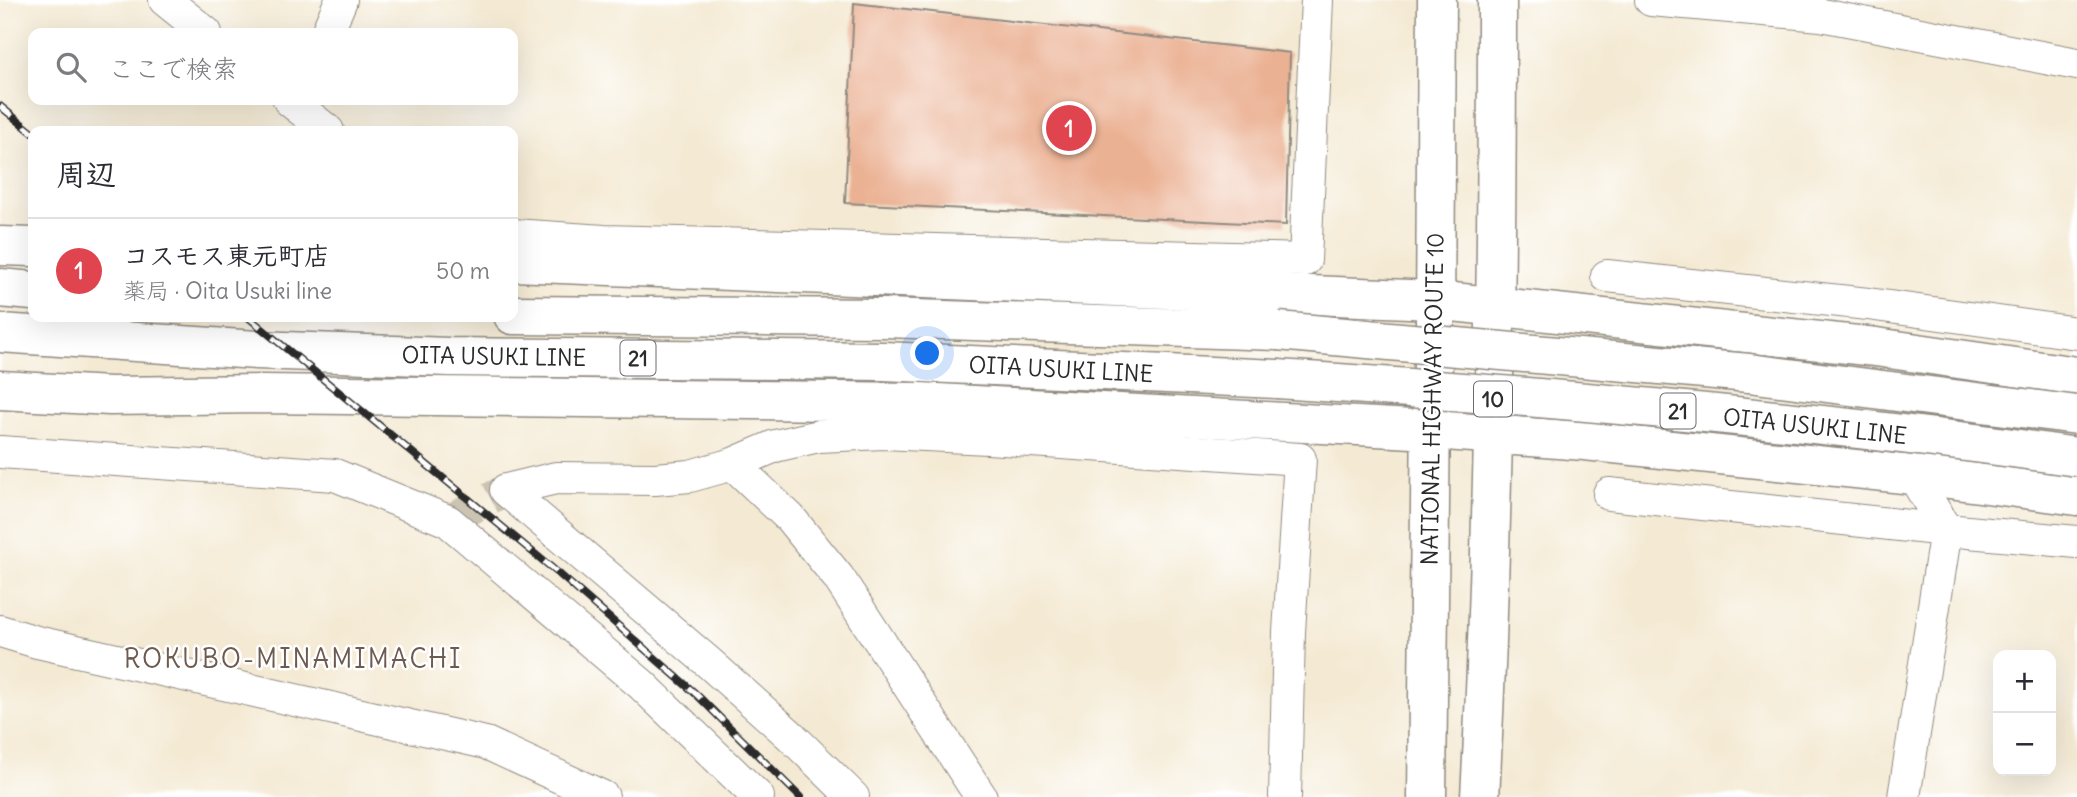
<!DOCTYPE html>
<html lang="ja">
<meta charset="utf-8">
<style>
body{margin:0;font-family:Delius,"Klee One",sans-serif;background:#f2f2f3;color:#2b2b33}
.controls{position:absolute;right:21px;bottom:21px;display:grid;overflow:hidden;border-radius:14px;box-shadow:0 7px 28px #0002}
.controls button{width:63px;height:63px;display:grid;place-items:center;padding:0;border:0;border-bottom:2px solid #e1e1e2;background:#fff;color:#2b2b33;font:35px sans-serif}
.you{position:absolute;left:928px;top:354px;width:24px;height:24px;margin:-18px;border:5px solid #fff;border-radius:50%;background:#1a73e8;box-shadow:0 0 0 10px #1a73e833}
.badge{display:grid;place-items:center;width:46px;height:46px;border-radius:50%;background:#d1495b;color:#fff;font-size:23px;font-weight:700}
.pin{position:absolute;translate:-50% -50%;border:4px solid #fff;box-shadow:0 2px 7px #0006}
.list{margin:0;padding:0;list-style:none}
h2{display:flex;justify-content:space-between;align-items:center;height:91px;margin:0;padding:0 28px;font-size:30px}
h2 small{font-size:23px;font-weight:400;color:#7c7c81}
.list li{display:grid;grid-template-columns:46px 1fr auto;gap:21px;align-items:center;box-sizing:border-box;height:105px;padding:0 28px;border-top:2px solid #e1e1e2}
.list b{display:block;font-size:26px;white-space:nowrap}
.list p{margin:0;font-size:23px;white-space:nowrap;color:#7c7c81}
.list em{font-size:23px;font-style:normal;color:#7c7c81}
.icon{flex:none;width:38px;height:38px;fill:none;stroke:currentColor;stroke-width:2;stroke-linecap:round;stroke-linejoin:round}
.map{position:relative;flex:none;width:2077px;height:797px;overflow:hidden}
.search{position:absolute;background:#fff;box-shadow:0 7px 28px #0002;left:28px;top:28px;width:490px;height:77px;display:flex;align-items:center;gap:18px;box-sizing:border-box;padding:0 24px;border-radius:14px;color:#7c7c81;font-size:26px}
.panel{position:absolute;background:#fff;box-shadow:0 7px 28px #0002;left:28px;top:126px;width:490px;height:196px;border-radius:14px}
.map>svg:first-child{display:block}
.building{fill:#ebb193}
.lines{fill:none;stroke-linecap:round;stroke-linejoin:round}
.minor-tunnel{stroke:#ccc4b2;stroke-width:32;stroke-dasharray:32 16;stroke-linecap:butt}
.minor-casing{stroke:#908a80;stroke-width:34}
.primary-casing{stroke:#908a80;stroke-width:41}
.trunk-casing{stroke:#908a80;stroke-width:41}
.minor{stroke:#fff;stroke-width:32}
.primary{stroke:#fff;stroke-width:38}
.trunk{stroke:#fff;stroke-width:38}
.rail-casing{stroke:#2b2b2b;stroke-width:8}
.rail{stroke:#fff;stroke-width:5;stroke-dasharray:16;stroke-linecap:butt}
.primary-bridge-casing{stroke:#908a80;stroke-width:41;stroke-linecap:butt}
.primary-bridge{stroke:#fff;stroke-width:38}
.labels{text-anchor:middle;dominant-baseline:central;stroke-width:5;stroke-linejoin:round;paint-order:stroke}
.shield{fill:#fff;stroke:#6b6b6b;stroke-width:2}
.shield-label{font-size:21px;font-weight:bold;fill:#2b2b2b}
.street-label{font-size:23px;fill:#2b2b2b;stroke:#fff}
.quarter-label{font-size:26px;letter-spacing:2px;fill:#6e5a4f;stroke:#fff}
</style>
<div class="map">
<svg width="2077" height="797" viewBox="0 0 2077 797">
<rect width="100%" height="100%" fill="#fff"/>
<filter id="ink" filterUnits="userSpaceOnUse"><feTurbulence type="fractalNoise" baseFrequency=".0143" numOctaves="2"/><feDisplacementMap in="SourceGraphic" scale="14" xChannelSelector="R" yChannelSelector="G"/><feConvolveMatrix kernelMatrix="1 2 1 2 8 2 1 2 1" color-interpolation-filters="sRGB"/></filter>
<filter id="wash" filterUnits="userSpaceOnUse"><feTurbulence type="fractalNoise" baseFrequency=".00686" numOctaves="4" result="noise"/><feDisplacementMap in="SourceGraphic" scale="28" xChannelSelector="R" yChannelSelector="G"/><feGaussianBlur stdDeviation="1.57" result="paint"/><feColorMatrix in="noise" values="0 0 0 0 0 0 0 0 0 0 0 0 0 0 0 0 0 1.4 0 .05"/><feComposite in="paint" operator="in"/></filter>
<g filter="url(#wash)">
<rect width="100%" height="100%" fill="#f4ead4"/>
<g id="blocks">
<path class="building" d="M854 3 1290 53 1286 225 845 203Z"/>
</g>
</g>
<g filter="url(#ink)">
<use href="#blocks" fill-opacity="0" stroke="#908a80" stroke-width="2"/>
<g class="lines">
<path class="minor-tunnel" d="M448 521 506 490"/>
<defs>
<path id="minor" d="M165 0 206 33
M1651 0 1821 15 2077 64
M327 33 341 0
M289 100 328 131
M513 235 604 241 1305 260 1317 0
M1607 276 1868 304 2077 333
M0 452 335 475 448 521 641 684 758 797
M733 464 790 518 838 577 981 797
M1913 475 1946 530 2077 542
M506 490 556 478 655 479 690 476 733 464 775 446 819 436 883 433 988 438 1300 459 1289 632 1285 797
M506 490 708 662 791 736 853 797
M1609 494 1946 530 1904 797
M0 631 37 642 486 743 603 797"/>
<path id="primary" d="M0 246 33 247
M513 262 1434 300 1876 347 2077 376
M0 288 33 291
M513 315 885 318 1278 331
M0 333 257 350 449 357 883 361 1277 379
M0 390 110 396 262 394 919 402 1431 430 1585 441 1942 478 2077 496"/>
<path id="trunk" d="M1427 797 1431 405 1435 323 1437 0
M1480 797C1494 532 1497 266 1497 0"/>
</defs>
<use href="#minor" class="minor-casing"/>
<use href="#primary" class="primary-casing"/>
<use href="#trunk" class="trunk-casing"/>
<use href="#minor" class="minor"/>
<use href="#primary" class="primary"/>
<use href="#trunk" class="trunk"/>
<defs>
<path id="rail" d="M0 106 33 133
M248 317 558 573 696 694 800 797"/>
</defs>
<use href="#rail" class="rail-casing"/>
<use href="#rail" class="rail"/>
<defs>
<path id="primary-bridge" d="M1278 331 1749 373 2077 415
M1277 379C1544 396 1812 419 2077 457"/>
</defs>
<use href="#primary-bridge" class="primary-bridge-casing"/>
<use href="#primary-bridge" class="primary-bridge"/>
</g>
</g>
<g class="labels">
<g class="shield">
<rect x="620.5" y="340.5" width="35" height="35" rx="5"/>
<rect x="1474" y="381.5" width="38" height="35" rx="5"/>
<rect x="1660.5" y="393.5" width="35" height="35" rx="5"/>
</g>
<g class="shield-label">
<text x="638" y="358">21</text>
<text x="1493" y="399">10</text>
<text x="1678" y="411">21</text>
</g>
<g class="street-label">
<text transform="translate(494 356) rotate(1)">OITA USUKI LINE</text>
<text transform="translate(1061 369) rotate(3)">OITA USUKI LINE</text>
<text transform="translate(1432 399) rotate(-89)">NATIONAL HIGHWAY ROUTE 10</text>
<text transform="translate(1815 426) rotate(6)">OITA USUKI LINE</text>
</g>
<g class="quarter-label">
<text x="293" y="658">ROKUBO-MINAMIMACHI</text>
</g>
</g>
</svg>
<div class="controls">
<button>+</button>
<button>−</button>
</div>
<div class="you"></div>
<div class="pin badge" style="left:1069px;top:128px;background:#e0444e">1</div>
<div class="search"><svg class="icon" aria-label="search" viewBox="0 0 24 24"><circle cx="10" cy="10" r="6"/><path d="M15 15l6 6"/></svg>ここで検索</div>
<section class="panel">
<h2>周辺<small></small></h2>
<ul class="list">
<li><span class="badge" style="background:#e0444e">1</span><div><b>コスモス東元町店</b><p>薬局 · Oita Usuki line</p></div><em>50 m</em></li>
</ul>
</section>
</div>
